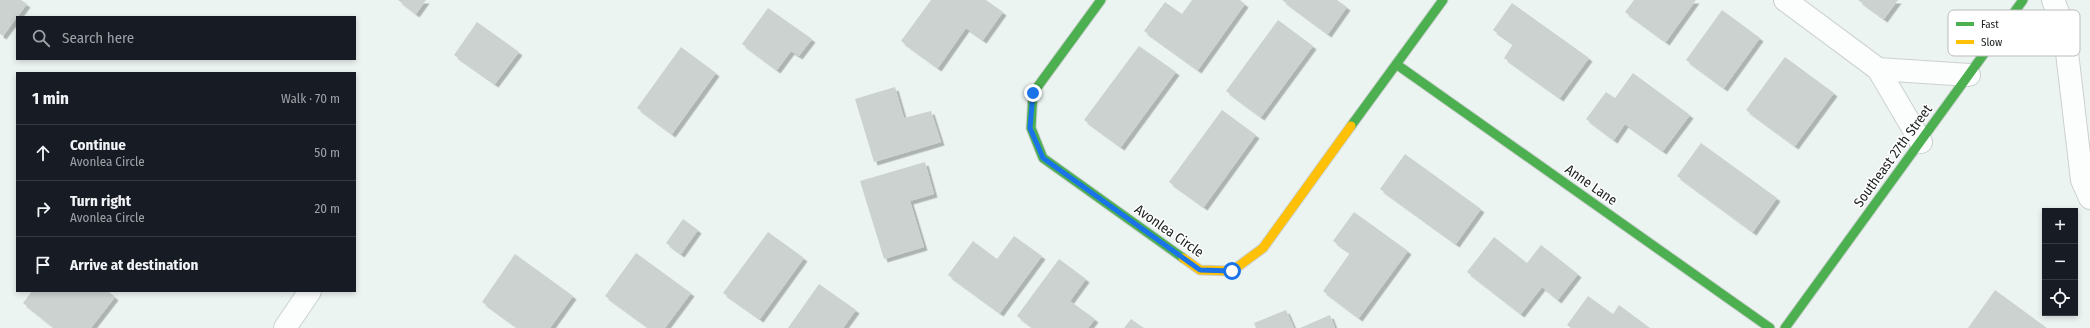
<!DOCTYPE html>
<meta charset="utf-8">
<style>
body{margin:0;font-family:"Fira Sans Condensed",sans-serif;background:#20242c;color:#f1f3f6}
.controls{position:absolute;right:12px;bottom:12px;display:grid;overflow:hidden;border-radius:0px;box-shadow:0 2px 6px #0003}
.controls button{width:36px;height:36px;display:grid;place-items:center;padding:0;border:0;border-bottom:1px solid #363941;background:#171b24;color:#f1f3f6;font:20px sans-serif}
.stop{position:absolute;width:12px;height:12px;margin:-9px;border:3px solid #1a73e8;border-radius:50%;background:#fff}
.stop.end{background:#1a73e8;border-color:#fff;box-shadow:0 1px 4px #0008}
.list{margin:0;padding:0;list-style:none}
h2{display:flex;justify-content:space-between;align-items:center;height:52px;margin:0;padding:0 16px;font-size:17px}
h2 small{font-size:13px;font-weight:400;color:#9ea1a6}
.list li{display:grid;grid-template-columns:26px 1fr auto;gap:12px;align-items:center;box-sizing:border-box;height:56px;padding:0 16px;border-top:1px solid #363941}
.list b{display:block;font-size:15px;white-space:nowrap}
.list p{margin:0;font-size:13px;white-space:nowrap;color:#9ea1a6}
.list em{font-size:13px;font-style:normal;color:#9ea1a6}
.icon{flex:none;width:22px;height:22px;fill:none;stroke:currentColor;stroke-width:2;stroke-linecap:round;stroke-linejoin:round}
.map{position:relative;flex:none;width:2090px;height:328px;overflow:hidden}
.search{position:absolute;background:#171b24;box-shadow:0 2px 6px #0003;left:16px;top:16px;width:340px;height:44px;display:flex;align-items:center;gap:10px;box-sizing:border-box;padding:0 14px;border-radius:0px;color:#9ea1a6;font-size:15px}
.panel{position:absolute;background:#171b24;box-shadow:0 2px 6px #0003;left:16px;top:72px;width:340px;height:220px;border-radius:0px}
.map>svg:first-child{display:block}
.building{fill:#ccd2d0;filter:url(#shadow)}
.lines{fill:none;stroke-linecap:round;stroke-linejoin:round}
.street-casing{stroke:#ccd1d0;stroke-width:24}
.fast-casing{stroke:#ccd1d0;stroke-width:11}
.slow-casing{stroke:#ccd1d0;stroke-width:11}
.street{stroke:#fcfdfd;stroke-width:22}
.fast{stroke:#4caf50;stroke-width:9}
.slow{stroke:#ffc107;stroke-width:9}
.route{stroke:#1a73e8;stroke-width:5}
.labels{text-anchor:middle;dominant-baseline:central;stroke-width:3;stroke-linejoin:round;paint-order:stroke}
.street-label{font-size:14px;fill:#1b1f1e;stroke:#fff}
.key{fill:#fff;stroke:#bbbcbc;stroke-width:1}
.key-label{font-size:11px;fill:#1b1f1e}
</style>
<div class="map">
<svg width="2090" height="328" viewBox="0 0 2090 328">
<defs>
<filter id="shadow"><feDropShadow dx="3.5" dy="3.5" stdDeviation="0" flood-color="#0004"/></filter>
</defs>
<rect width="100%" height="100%" fill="#ecf4f2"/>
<path class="building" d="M0 0H21L27 4 3 36 0 34Z
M398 0H426L416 14Z
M931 0H986L1003 12 983 40 966 28 938 68 901 41Z
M1192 0H1240L1245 4 1198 70 1144 31 1165 2 1182 14Z
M1282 0H1337L1347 7 1328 34Z
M1634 0H1696L1666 42 1625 12Z
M1858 0H1898L1884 19Z
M1512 3 1589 58 1560 98 1504 58 1513 44 1493 30Z
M768 8 812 39 799 56 791 51 777 70 742 44Z
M1722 10 1760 38 1724 88 1686 60Z
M1278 20 1313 46 1261 117 1226 91Z
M477 22 519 52 495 84 454 55Z
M1139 46 1176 72 1121 147 1084 120Z
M681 47 716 73 672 134 637 108Z
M1785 57 1834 93 1795 146 1746 110Z
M1633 73 1690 115 1663 151 1625 124 1614 140 1586 119 1606 92 1615 98Z
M895 87 904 118 931 111 941 142 874 162 855 99Z
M1222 110 1256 135 1204 207 1169 182Z
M1701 143 1777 198 1753 232 1677 176Z
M1405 154 1481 209 1456 244 1380 189Z
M925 162 934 194 910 201 924 247 884 259 860 181Z
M1354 212 1408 251 1359 318 1323 291 1350 253 1333 241Z
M683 219 698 230 681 254 666 243Z
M768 232 804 258 760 319 723 293Z
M1014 236 1042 256 1000 313 948 275 973 241 997 259Z
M1494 237 1527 263 1541 245 1578 274 1558 300 1542 287 1521 314 1467 272Z
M636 253 691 293 665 328H649L605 296Z
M515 254 573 296 550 328H518L482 302Z
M1059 259 1086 279 1070 301 1095 319 1088 328H1033L1017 316Z
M819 284 856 310 843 328H788Z
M1995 290 2047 328H1968Z
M32 291H108L115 297 91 328H54L23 303Z
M1588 296 1613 314 1619 305 1650 328H1571L1567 325Z
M1286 310 1294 328H1256L1254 323Z
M1330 315 1335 328H1300Z
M1131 319 1144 328H1124Z"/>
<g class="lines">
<defs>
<path id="street" d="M1785 0 1878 69 1921 142
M2053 0 2064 27 2082 180 2090 198
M1878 69 1969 75
M285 328 310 291"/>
<path id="fast" d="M1101 0 1033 93 1031 128 1043 158 1183 258
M1396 64 1770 328
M1351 126 1443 0
M1785 328 2023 0"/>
<path id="slow" d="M1183 258 1200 270 1232 271 1263 248 1351 126"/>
</defs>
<use href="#street" class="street-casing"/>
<use href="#fast" class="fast-casing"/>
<use href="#slow" class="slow-casing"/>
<use href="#street" class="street"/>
<use href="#fast" class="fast"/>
<use href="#slow" class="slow"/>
</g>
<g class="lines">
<path class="route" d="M1033 93 1030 128 1043 158 1200 270 1232 271"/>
</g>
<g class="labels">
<g class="street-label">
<text transform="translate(1893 156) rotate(-54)">Southeast 27th Street</text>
<text transform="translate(1591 185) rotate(35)">Anne Lane</text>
<text transform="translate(1169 231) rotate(35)">Avonlea Circle</text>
</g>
</g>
<rect x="1948" y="10" width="132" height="46" rx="6" class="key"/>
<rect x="1956" y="22" width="18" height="4" fill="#4caf50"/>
<rect x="1956" y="40" width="18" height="4" fill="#ffc107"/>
<g class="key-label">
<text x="1981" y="28">Fast</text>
<text x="1981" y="46">Slow</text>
</g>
</svg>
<div class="controls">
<button>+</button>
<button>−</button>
<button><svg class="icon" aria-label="locate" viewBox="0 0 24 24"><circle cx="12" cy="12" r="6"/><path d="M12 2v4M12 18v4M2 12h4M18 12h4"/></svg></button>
</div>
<div class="stop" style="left:1232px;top:271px"></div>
<div class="stop end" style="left:1033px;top:93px"></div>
<div class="search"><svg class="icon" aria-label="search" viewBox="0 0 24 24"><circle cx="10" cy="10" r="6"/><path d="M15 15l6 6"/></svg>Search here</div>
<section class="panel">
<h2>1 min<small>Walk · 70 m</small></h2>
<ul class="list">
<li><svg class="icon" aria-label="ahead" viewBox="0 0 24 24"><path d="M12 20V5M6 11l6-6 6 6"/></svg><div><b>Continue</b><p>Avonlea Circle</p></div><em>50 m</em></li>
<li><svg class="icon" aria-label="right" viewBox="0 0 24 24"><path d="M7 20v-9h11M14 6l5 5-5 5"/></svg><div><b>Turn right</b><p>Avonlea Circle</p></div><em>20 m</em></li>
<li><svg class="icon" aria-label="arrive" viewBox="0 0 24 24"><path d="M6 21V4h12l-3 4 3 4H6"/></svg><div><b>Arrive at destination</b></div></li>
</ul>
</section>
</div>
